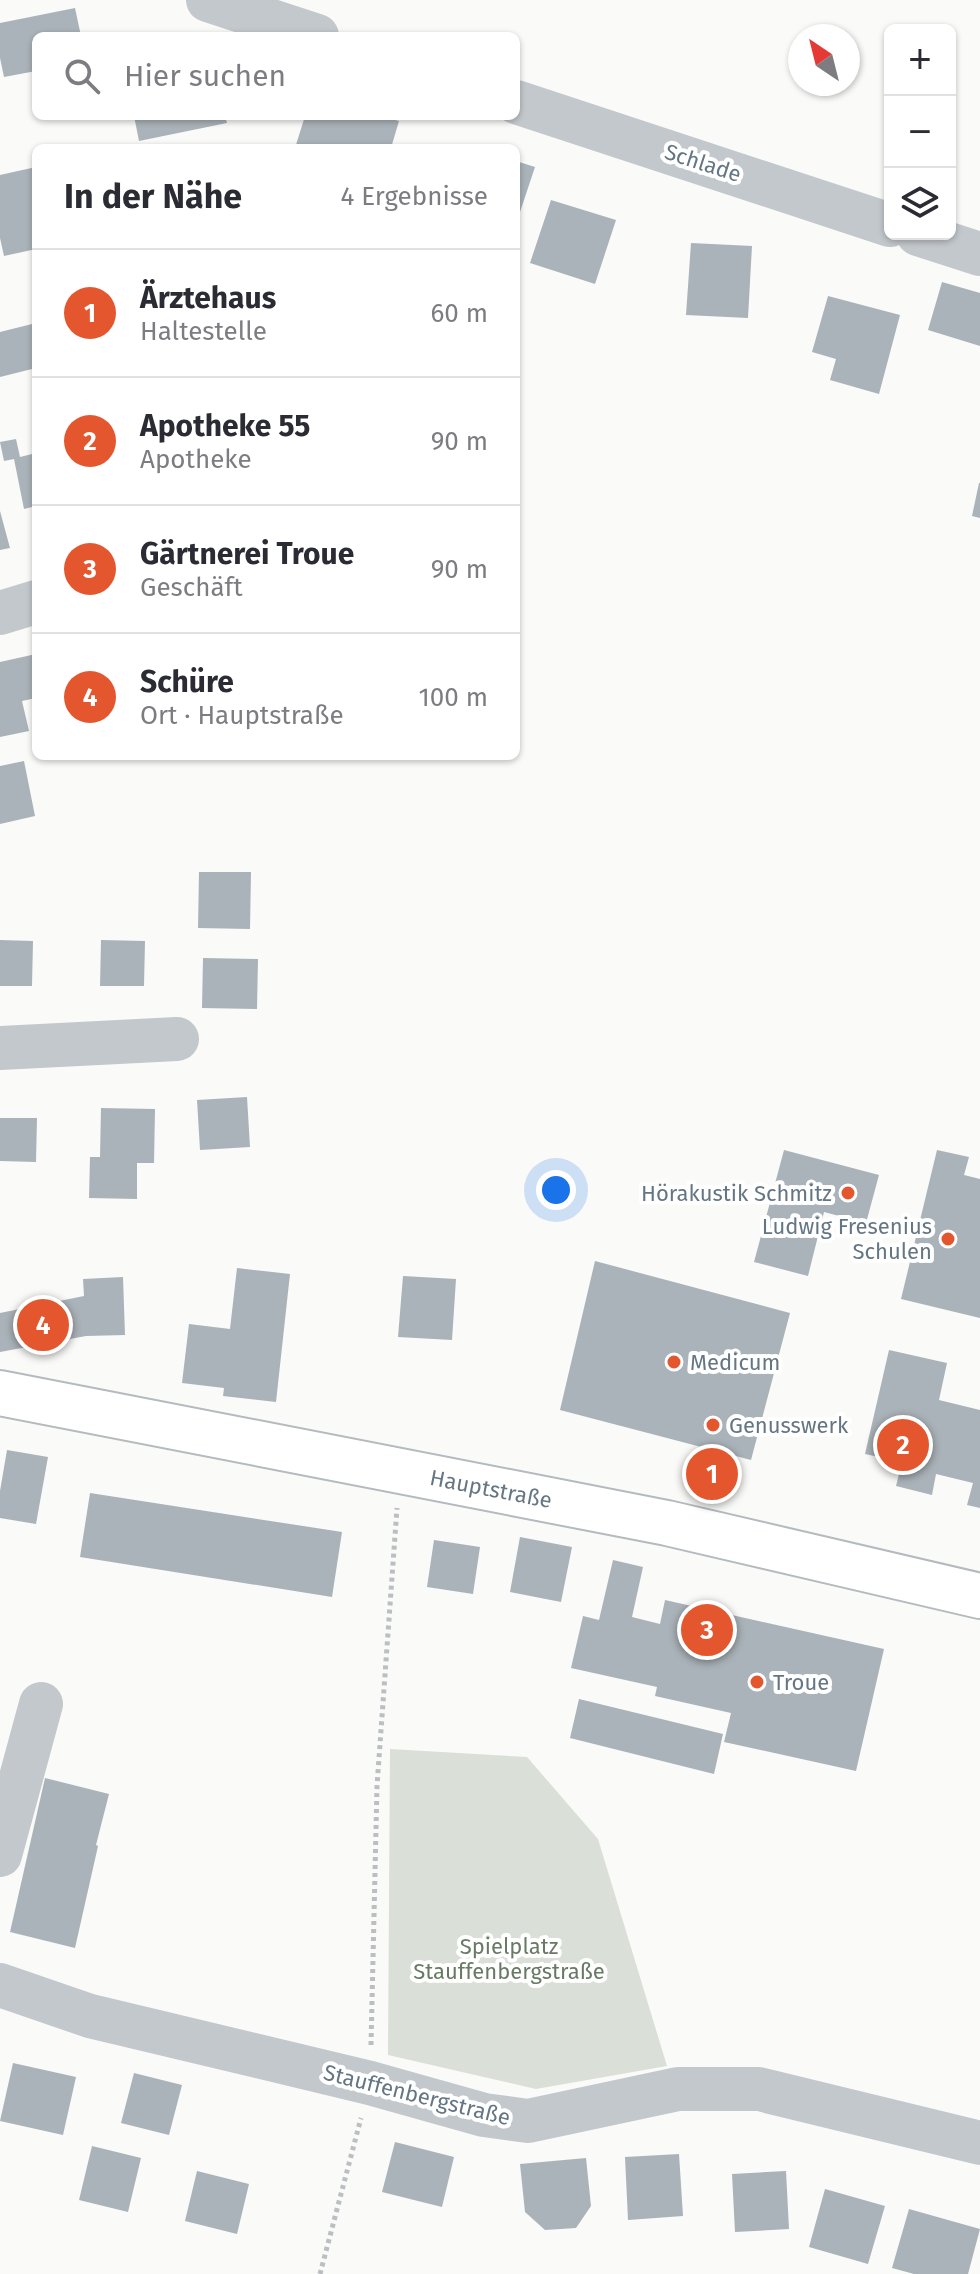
<!DOCTYPE html>
<html lang="de">
<meta charset="utf-8">
<style>
body{margin:0;font-family:"Fira Sans",sans-serif;background:#f2f2f3;color:#2b2b33}
.controls{position:absolute;right:24px;top:24px;display:grid;overflow:hidden;border-radius:12px;box-shadow:0 2px 6px #0004}
.controls button{width:72px;height:72px;display:grid;place-items:center;padding:0;border:0;border-bottom:2px solid #e1e1e2;background:#fff;color:#2b2b33;font:40px sans-serif}
.compass{position:absolute;left:788px;top:24px;width:72px;height:72px;border-radius:50%;background:#fff;box-shadow:0 2px 6px #0004;rotate:325deg}
.you{position:absolute;left:556px;top:1190px;width:28px;height:28px;margin:-20px;border:6px solid #fff;border-radius:50%;background:#1a73e8;box-shadow:0 0 0 12px #1a73e833}
.badge{display:grid;place-items:center;width:52px;height:52px;border-radius:50%;background:#e4572e;color:#fff;font-size:26px;font-weight:700}
.pin{position:absolute;translate:-50% -50%;border:4px solid #fff;box-shadow:0 2px 8px #0006}
.list{margin:0;padding:0;list-style:none}
h2{display:flex;justify-content:space-between;align-items:center;height:104px;margin:0;padding:0 32px;font-size:34px}
h2 small{font-size:26px;font-weight:400;color:#7c7c81}
.list li{display:grid;grid-template-columns:52px 1fr auto;gap:24px;align-items:center;box-sizing:border-box;height:128px;padding:0 32px;border-top:2px solid #e1e1e2}
.list b{display:block;font-size:30px;white-space:nowrap}
.list p{margin:0;font-size:26px;white-space:nowrap;color:#7c7c81}
.list em{font-size:26px;font-style:normal;color:#7c7c81}
.icon{flex:none;width:44px;height:44px;fill:none;stroke:currentColor;stroke-width:2;stroke-linecap:round;stroke-linejoin:round}
.map{position:relative;flex:none;width:980px;height:2274px;overflow:hidden}
.search{position:absolute;background:#fff;box-shadow:0 2px 6px #0004;left:32px;top:32px;width:488px;height:88px;display:flex;align-items:center;gap:20px;box-sizing:border-box;padding:0 28px;border-radius:12px;color:#7c7c81;font-size:30px}
.panel{position:absolute;background:#fff;box-shadow:0 2px 6px #0004;left:32px;top:144px;width:488px;height:616px;border-radius:12px}
.map>svg:first-child{display:block}
.green{fill:#dadfd7}
.building{fill:#aab3b9}
.lines{fill:none;stroke-linecap:round;stroke-linejoin:round}
.major-casing{stroke:#b5babe;stroke-width:48}
.path{stroke:#bbbfc2;stroke-width:5;stroke-dasharray:4 4;stroke-linecap:butt}
.minor{stroke:#c3c8cc;stroke-width:44}
.major{stroke:#fff;stroke-width:44}
.poi-dot{fill:#e4572e;stroke:#fff;stroke-width:3}
.labels{text-anchor:middle;dominant-baseline:central;stroke-width:8;stroke-linejoin:round;paint-order:stroke}
.street-label{font-size:22px;fill:#657683;stroke:#fff}
.poi-label{font-size:22px;fill:#657683;stroke:#fff;text-anchor:start}
.park-label{font-size:22px;fill:#687a64;stroke:#fff}
</style>
<div class="map">
<svg width="980" height="2274" viewBox="0 0 980 2274">
<rect width="100%" height="100%" fill="#fafaf8"/>
<path class="green" d="M390 1749 527 1757 598 1839 667 2066 536 2089 388 2055Z"/>
<path class="building" d="M75 8 81 36H36V71L4 77 0 58V23Z
M134 116H225L227 123 139 141Z
M305 116H381L399 121 391 148H295Z
M516 161 535 167 517 221H516Z
M36 167V249L4 256 0 238V175Z
M551 200 616 220 595 284 530 263Z
M691 243 752 246 748 318 686 315Z
M942 282 980 293V346L928 330Z
M828 296 900 315 879 394 830 380 836 359 812 352Z
M36 323V368L0 377V332Z
M16 439 20 457 36 453V506L24 509 14 459 4 461 0 442Z
M979 483H980V518L972 516Z
M0 511 10 548 0 550Z
M36 654V698L22 701 29 731 0 737V662Z
M24 761 35 816 0 824V766Z
M199 872H251L250 929 198 928Z
M0 940 33 941 32 986H0Z
M101 940 145 941 144 986H100Z
M203 958 258 959 257 1009 202 1008Z
M247 1097 250 1147 200 1150 197 1100Z
M101 1108 155 1109 154 1163H137V1199L89 1198 90 1157H100Z
M0 1118H37L36 1162 0 1161Z
M784 1150 879 1175 866 1223 824 1212 808 1276 754 1262Z
M937 1150 969 1157 964 1175 980 1179V1318L901 1299Z
M595 1261 790 1313 751 1460 560 1410Z
M237 1268 290 1274 276 1402 223 1396 224 1388 182 1383 189 1324 230 1329Z
M403 1276 456 1279 452 1340 398 1337Z
M123 1277 125 1335 86 1336 0 1352V1313L84 1296 83 1279Z
M889 1350 947 1363 939 1400 980 1410V1508L967 1505 973 1483 936 1474 932 1495 896 1486 902 1462 865 1454Z
M7 1450 48 1457 36 1524 0 1518V1491Z
M90 1493 342 1532 332 1597 80 1557Z
M520 1537 572 1547 561 1602 510 1592Z
M434 1540 480 1547 473 1594 427 1587Z
M613 1560 643 1567 632 1617 660 1624 665 1600 884 1649 856 1771 724 1742 731 1713 655 1696 657 1687 571 1668 583 1616 599 1620Z
M579 1699 723 1734 714 1774 570 1738Z
M45 1778 109 1794 96 1845 98 1846 75 1948 10 1932Z
M13 2063 76 2077 63 2135 0 2121Z
M134 2073 182 2085 169 2135 121 2123Z
M395 2142 454 2157 442 2207 382 2192Z
M92 2146 141 2158 128 2212 79 2200Z
M679 2154 683 2216 628 2220 625 2157Z
M586 2158 591 2206 576 2228 545 2230 525 2212 520 2164Z
M197 2171 249 2184 237 2234 185 2221Z
M786 2171 789 2229 735 2232 732 2174Z
M825 2189 885 2206 868 2264 809 2247Z
M909 2209 980 2229 968 2274H914L892 2268Z"/>
<g class="lines">
<defs>
<path id="major" d="M0 1393 667 1523 980 1596"/>
</defs>
<use href="#major" class="major-casing"/>
<path class="path" d="M371 2045 377 1786 397 1508
M320 2274 361 2118"/>
<path class="minor" d="M208 0 317 36
M516 102 890 225
M918 234 980 254
M0 613 36 602
M0 1048 177 1039
M0 1855 41 1704
M0 1985 90 2016 370 2083 484 2115 528 2121 678 2089H759L980 2143"/>
<use href="#major" class="major"/>
</g>
<g class="poi-dot">
<circle cx="848" cy="1193" r="8"/>
<circle cx="948" cy="1239" r="8"/>
<circle cx="674" cy="1362" r="8"/>
<circle cx="713" cy="1425" r="8"/>
<circle cx="757" cy="1682" r="8"/>
</g>
<g class="labels">
<g class="street-label">
<text transform="translate(703 163) rotate(18)">Schlade</text>
<text transform="translate(491 1489) rotate(11)">Hauptstraße</text>
<text transform="translate(417 2095) rotate(14)">Stauffenbergstraße</text>
</g>
<g class="poi-label">
<text x="832" y="1193" text-anchor="end">Hörakustik Schmitz</text>
<text x="932" y="1226" text-anchor="end">Ludwig Fresenius<tspan x="932" dy="25">Schulen</tspan></text>
<text x="690" y="1362">Medicum</text>
<text x="729" y="1425">Genusswerk</text>
<text x="773" y="1682">Troue</text>
</g>
<g class="park-label">
<text x="509" y="1946">Spielplatz<tspan x="509" dy="25">Stauffenbergstraße</tspan></text>
</g>
</g>
</svg>
<div class="controls">
<button>+</button>
<button>−</button>
<button><svg class="icon" aria-label="layers" viewBox="0 0 24 24"><path d="M12 4l9 5-9 5-9-5zM3 14l9 5 9-5"/></svg></button>
</div>
<svg class="compass" viewBox="-18 -18 36 36"><path d="M0-13l5 13h-10z" fill="#e53935"/><path d="M0 13l5-13h-10z" fill="#7c7c81"/></svg>
<div class="you"></div>
<div class="pin badge" style="left:712px;top:1474px">1</div>
<div class="pin badge" style="left:903px;top:1445px">2</div>
<div class="pin badge" style="left:707px;top:1630px">3</div>
<div class="pin badge" style="left:43px;top:1325px">4</div>
<div class="search"><svg class="icon" aria-label="search" viewBox="0 0 24 24"><circle cx="10" cy="10" r="6"/><path d="M15 15l6 6"/></svg>Hier suchen</div>
<section class="panel">
<h2>In der Nähe<small>4 Ergebnisse</small></h2>
<ul class="list">
<li><span class="badge">1</span><div><b>Ärztehaus</b><p>Haltestelle</p></div><em>60 m</em></li>
<li><span class="badge">2</span><div><b>Apotheke 55</b><p>Apotheke</p></div><em>90 m</em></li>
<li><span class="badge">3</span><div><b>Gärtnerei Troue</b><p>Geschäft</p></div><em>90 m</em></li>
<li><span class="badge">4</span><div><b>Schüre</b><p>Ort · Hauptstraße</p></div><em>100 m</em></li>
</ul>
</section>
</div>
